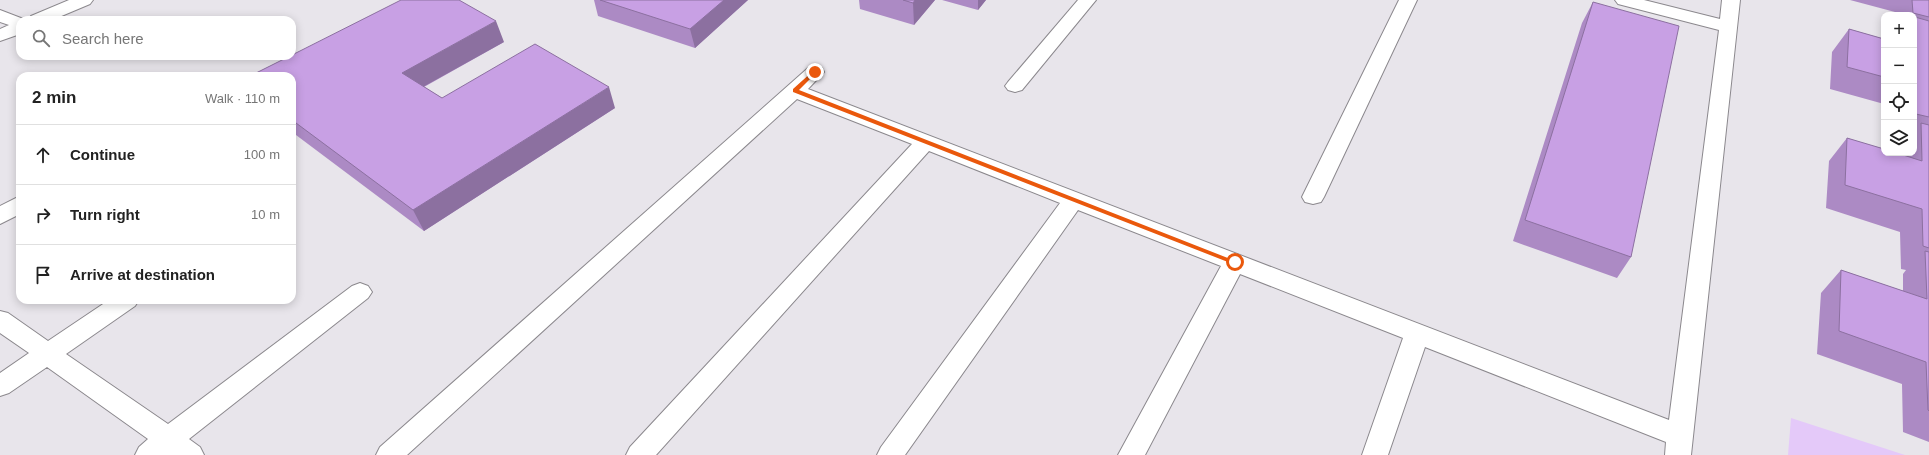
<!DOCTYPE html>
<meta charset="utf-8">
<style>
body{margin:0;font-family:Arial,sans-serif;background:#f6f6f6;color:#222}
.controls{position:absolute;right:12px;top:12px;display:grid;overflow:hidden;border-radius:8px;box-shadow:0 2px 10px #0003}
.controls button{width:36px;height:36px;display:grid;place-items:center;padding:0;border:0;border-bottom:1px solid #e0e0e0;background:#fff;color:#222;font:20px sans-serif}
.stop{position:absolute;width:12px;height:12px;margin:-9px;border:3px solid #ea580c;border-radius:50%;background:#fff}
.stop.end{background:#ea580c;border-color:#fff;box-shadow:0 1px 4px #0008}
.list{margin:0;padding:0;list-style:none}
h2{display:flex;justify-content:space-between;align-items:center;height:52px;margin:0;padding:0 16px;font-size:17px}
h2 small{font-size:13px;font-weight:400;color:#767676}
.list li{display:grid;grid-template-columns:26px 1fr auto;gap:12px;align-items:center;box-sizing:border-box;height:60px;padding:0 16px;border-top:1px solid #e0e0e0}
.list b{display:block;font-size:15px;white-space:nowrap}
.list em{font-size:13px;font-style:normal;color:#767676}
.icon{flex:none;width:22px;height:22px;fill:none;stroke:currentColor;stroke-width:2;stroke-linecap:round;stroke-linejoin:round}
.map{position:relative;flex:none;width:1929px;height:455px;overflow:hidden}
.search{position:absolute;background:#fff;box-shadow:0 2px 10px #0003;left:16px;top:16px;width:280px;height:44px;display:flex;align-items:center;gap:10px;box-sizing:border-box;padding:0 14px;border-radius:12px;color:#767676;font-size:15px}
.panel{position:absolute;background:#fff;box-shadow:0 2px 10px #0003;left:16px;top:72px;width:280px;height:232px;border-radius:12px}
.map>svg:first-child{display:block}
.green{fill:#e4c9f9}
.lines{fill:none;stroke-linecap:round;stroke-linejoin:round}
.minor-casing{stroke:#8b888d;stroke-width:2}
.minor{fill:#fff;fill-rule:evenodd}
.wall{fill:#ac8ac4}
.shaded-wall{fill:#8c70a0}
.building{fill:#c8a0e4;stroke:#8c70a0}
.route{fill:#ea580c}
</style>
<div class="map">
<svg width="1929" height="455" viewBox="0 0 1929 455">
<rect width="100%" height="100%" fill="#e8e5eb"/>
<path class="green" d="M1791 418 1905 455H1788Z"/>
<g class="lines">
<defs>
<path id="minor" d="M69 0H93L90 4 52 20H28L31 16Z
M1078 0H1096L1022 90 1015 92 1008 90 1005 86 1008 82Z
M1399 0H1417L1324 197 1321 202 1313 204 1305 202 1302 197Z
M1615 0H1644L1720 19 1722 0H1740L1691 455H1665L1666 442 1425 347 1388 455H1362L1403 338 1240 274 1145 455H1118L1221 266 1078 210 905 455H877L881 447 1060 203 929 151 656 455H626L630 447 912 144 797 99 407 455H376L380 447 808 68 815 66 822 68 824 72 808 89 1669 420 1719 30 1618 4Z
M0 10 26 20H20V34L0 41V29L9 25 0 22Z
M20 196V214L0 224V206Z
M360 283 368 286 372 292 368 298 189 439 200 447 204 455H135L139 447 148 439 47 367 9 393 0 396V373L29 353 0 333V311L8 313 48 341 109 300H139L135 306 66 354 168 424 352 286Z"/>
</defs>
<use href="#minor" class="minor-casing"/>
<use href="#minor" class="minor"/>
</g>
<path class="wall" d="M594 0H748L695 48 598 16Z
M859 0H935L914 25 860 9Z
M942 0H986L978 10Z
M1850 0H1929V442L1903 432 1902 384 1817 354 1821 293 1841 270 1903 291V274L1906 270 1901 269 1900 232 1826 208 1829 161 1847 138 1902 155V153H1914V15H1895V12Z
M1593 2 1631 257 1617 278 1513 241 1582 23Z
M1849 29 1884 39V104L1830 89 1832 52Z
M504 42 424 87 442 98 615 108 424 231 292 132V76Z"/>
<path class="shaded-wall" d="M724 0H748L695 48 690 29Z
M915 0H935L914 25 913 3Z
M978 0H986L978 10Z
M496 21 504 42 412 93 402 73Z
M609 87 615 108 424 231 413 210Z"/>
<path class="building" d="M401 0H459L496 21 402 73 442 98 535 44 609 87 413 210 292 120V76H250L290 56H292V55Z
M600 0H724L690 29Z
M903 0H915L913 3Z
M1912 0H1929V17L1913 13Z
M1593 2 1679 26 1631 257 1525 220Z
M1915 17 1929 21V117L1916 114 1915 85H1914V46L1916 47Z
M1849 29 1884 39V77L1847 67Z
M1921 123 1929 125V248L1923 246 1922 209 1845 185 1847 138 1884 149V153H1897L1922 161Z
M1925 251 1929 252V411L1928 410 1926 362 1839 331 1841 270 1927 299Z"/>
<path class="route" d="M813 71 817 72 799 90 1238 262 1237 264H1233L793 92V89Z"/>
</svg>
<div class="controls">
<button>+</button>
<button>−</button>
<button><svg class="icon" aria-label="locate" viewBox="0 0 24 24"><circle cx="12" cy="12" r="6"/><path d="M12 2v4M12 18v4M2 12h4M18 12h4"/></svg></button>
<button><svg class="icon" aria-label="layers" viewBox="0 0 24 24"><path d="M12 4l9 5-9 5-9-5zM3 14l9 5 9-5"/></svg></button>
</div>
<div class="stop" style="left:1235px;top:262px"></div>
<div class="stop end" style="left:815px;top:72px"></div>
<div class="search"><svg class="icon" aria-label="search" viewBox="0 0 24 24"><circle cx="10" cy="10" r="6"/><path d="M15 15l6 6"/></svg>Search here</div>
<section class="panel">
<h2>2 min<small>Walk · 110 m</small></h2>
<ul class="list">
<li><svg class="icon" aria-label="ahead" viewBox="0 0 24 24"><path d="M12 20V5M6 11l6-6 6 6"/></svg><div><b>Continue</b></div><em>100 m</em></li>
<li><svg class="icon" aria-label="right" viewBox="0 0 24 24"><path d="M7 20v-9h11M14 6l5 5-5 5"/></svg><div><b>Turn right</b></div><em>10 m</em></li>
<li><svg class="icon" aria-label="arrive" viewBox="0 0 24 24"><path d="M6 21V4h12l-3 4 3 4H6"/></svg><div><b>Arrive at destination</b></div></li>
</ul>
</section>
</div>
